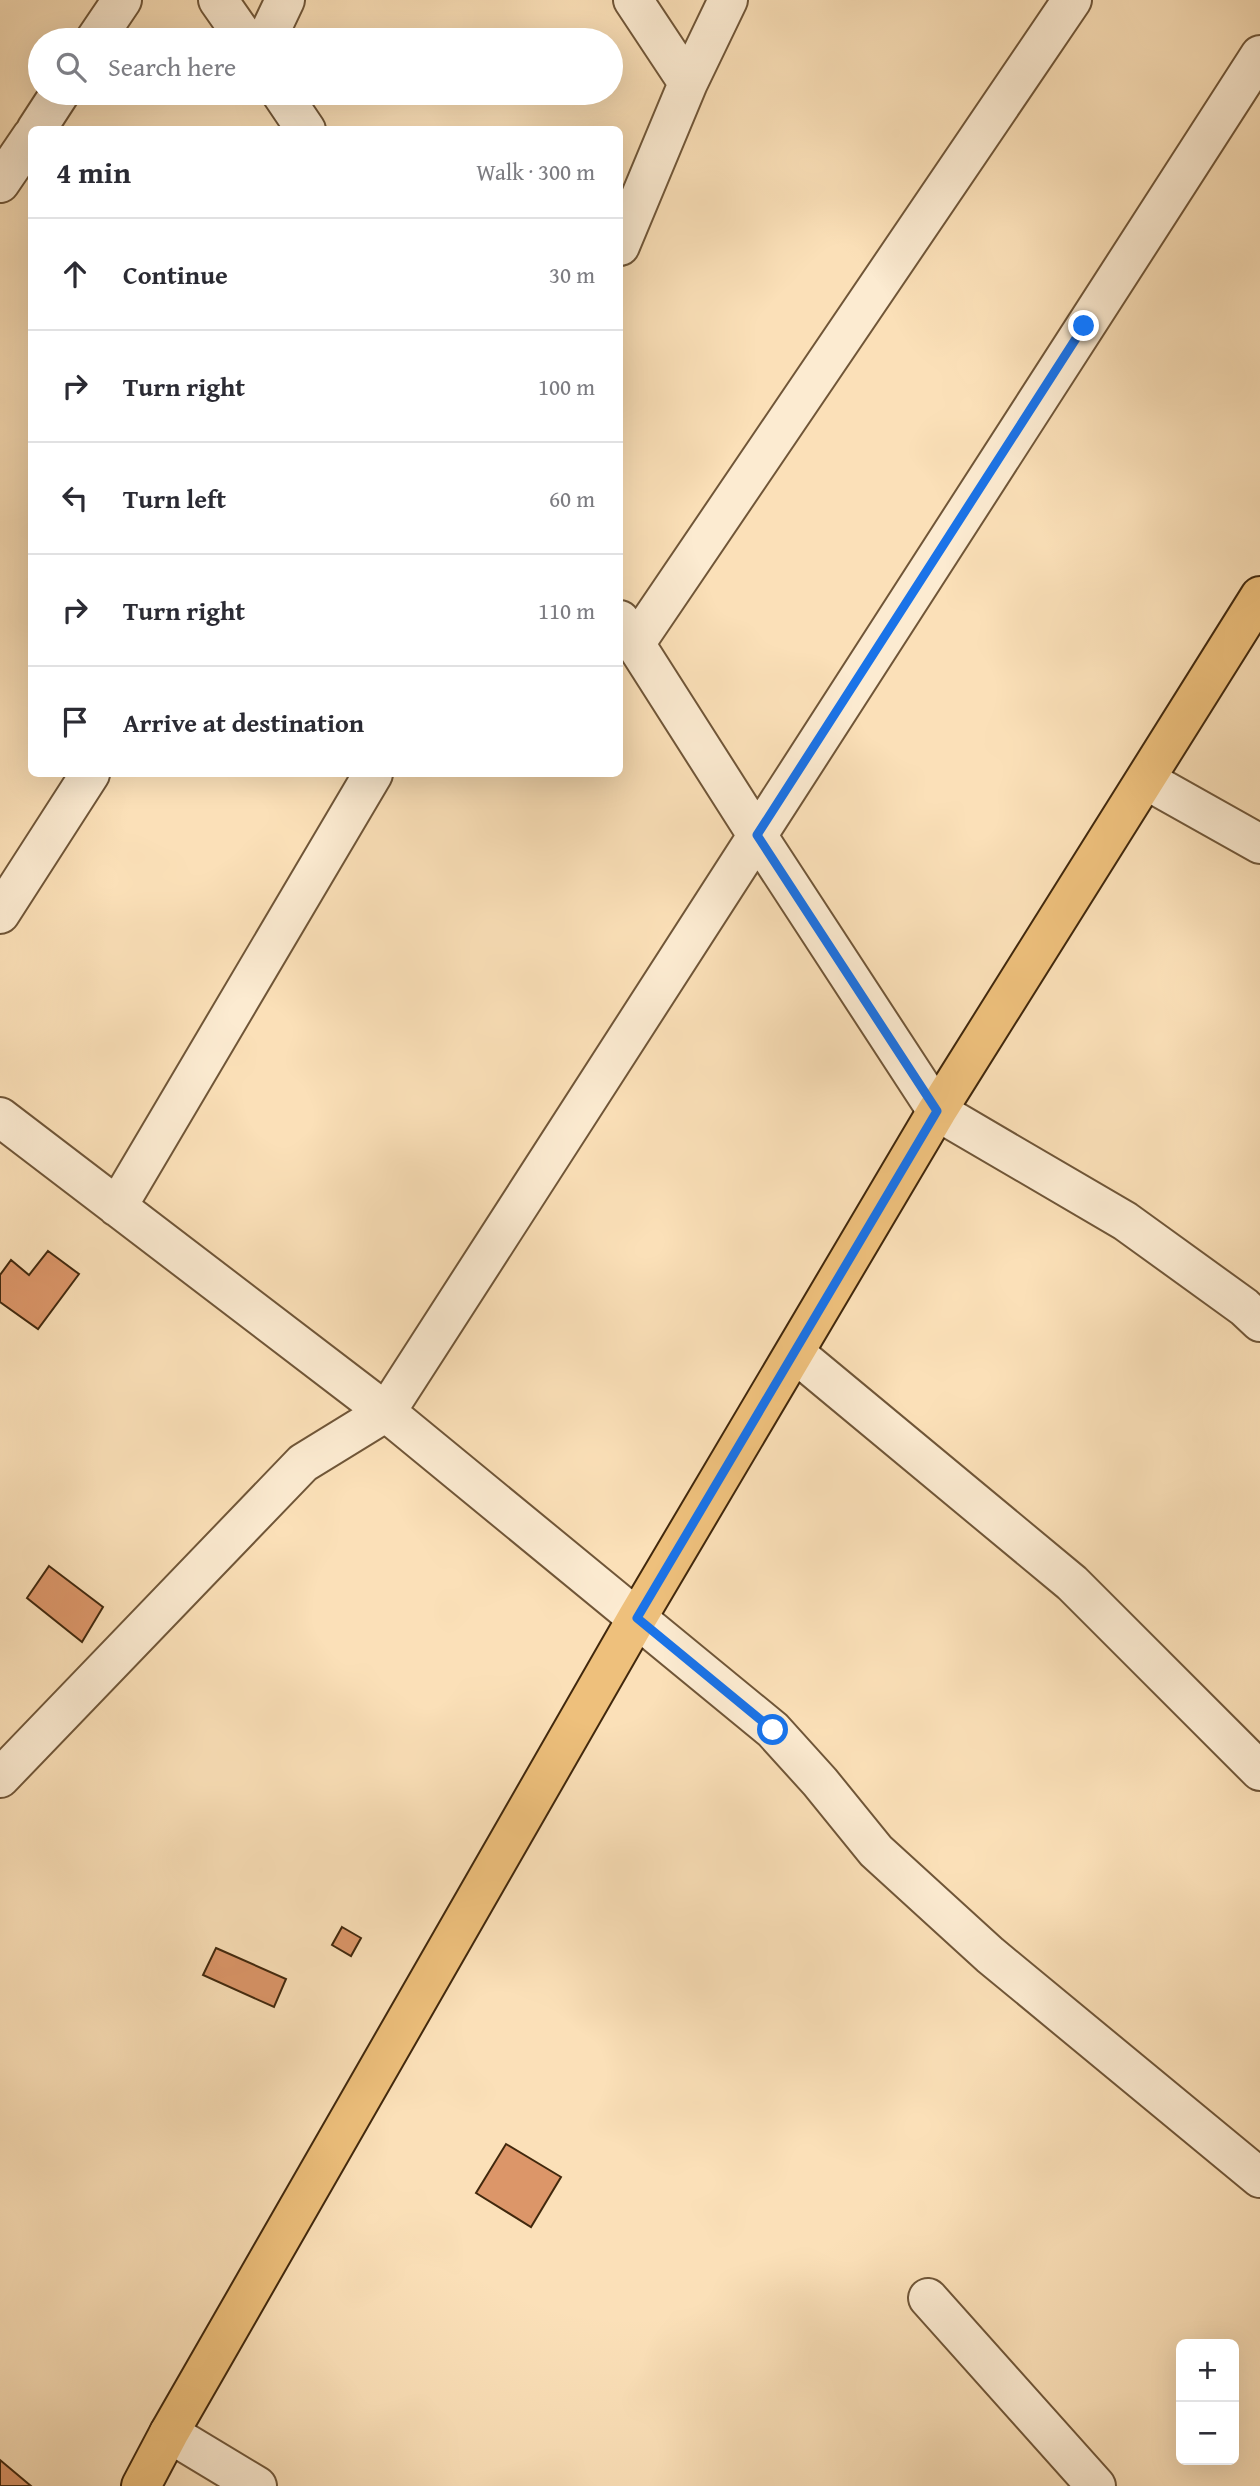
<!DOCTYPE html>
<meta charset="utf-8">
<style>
body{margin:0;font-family:"Gentium Book Plus",serif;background:#f2f2f3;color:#2b2b33}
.controls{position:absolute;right:21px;bottom:21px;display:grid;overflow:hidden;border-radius:10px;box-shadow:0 7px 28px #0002}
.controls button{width:63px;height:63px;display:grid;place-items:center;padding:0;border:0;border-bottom:2px solid #e1e1e2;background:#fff;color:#2b2b33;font:35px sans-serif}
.stop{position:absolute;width:21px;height:21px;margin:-16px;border:5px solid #1a73e8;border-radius:50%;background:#fff}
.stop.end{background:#1a73e8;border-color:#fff;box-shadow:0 2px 7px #0008}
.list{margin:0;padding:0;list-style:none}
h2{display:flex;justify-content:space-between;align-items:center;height:91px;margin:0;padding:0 28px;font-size:30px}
h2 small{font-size:23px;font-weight:400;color:#7c7c81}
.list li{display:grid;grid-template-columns:46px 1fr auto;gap:21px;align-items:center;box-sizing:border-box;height:112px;padding:0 28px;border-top:2px solid #e1e1e2}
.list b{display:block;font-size:26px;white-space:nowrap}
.list em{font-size:23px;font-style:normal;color:#7c7c81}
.icon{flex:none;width:38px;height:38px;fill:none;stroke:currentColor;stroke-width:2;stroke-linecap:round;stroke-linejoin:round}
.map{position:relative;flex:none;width:1260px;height:2486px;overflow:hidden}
.search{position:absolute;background:#fff;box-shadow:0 7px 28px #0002;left:28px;top:28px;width:595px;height:77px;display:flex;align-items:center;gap:18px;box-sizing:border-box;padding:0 24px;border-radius:38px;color:#7c7c81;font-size:26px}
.panel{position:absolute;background:#fff;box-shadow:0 7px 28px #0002;left:28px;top:126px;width:595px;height:651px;border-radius:10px}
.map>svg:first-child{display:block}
.building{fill:#dc9669;stroke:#41280d;stroke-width:2}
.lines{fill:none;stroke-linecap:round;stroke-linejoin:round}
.minor-casing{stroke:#705638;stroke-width:42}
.major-casing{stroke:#41280d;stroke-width:42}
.minor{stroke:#fcebd1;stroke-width:38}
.major{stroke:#eec07c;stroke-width:38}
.route{stroke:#1a73e8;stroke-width:9}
</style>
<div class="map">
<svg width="1260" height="2486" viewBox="0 0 1260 2486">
<rect width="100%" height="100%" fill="#fbe0b8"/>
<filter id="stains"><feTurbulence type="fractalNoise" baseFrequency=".00286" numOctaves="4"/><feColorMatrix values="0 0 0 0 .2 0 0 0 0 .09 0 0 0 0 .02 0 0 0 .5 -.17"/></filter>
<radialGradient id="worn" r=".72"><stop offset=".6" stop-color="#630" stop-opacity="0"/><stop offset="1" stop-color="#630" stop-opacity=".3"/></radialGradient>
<path class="building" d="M48 1251 79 1274 38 1329 0 1302V1275L11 1260 29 1275Z
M49 1566 103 1607 82 1642 27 1598Z
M342 1927 361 1938 351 1956 332 1945Z
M216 1948 286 1979 274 2007 203 1975Z
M506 2144 561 2177 531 2227 476 2193Z
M0 2460 31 2486H0Z"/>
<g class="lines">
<defs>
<path id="minor" d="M218 0 246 40
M633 0 688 83
M95 40 122 0
M266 40 285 0
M281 93 306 130
M36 130 60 93
M0 183 32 136
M620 246 688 83 728 0
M620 620 757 835 937 1111 1125 1221 1244 1307 1260 1322
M635 644 1072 0
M1146 780 1260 844
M0 914 90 774
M0 1117 386 1412 773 1730 820 1782 876 1851 990 1955 1260 2178
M117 1207 373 774
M795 1353 1072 1583 1260 1771
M0 1778 303 1463 386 1412 1260 55
M928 2298 1096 2486
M169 2433 257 2486"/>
<path id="major" d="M141 2486 169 2433 637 1618 937 1111 1260 596"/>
</defs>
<use href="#minor" class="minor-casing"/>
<use href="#major" class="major-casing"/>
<use href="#minor" class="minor"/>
<use href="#major" class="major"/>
</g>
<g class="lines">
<path class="route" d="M773 1730 637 1618 937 1111 757 835 1084 326"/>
</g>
<rect width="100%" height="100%" filter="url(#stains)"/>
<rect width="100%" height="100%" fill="url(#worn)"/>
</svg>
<div class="controls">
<button>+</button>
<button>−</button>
</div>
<div class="stop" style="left:773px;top:1730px"></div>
<div class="stop end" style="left:1084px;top:326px"></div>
<div class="search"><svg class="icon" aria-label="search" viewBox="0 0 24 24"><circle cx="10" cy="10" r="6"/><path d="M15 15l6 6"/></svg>Search here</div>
<section class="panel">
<h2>4 min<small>Walk · 300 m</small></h2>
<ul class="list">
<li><svg class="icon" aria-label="ahead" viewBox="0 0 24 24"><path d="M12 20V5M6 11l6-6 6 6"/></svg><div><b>Continue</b></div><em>30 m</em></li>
<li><svg class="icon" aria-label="right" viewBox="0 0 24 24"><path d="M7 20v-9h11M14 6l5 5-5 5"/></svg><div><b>Turn right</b></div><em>100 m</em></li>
<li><svg class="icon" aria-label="left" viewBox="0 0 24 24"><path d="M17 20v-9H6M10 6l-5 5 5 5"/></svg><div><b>Turn left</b></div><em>60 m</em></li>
<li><svg class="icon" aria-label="right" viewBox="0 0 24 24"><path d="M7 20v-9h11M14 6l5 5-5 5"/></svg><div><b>Turn right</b></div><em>110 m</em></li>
<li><svg class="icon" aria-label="arrive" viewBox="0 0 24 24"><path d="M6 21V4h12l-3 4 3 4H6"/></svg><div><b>Arrive at destination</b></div></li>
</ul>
</section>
</div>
